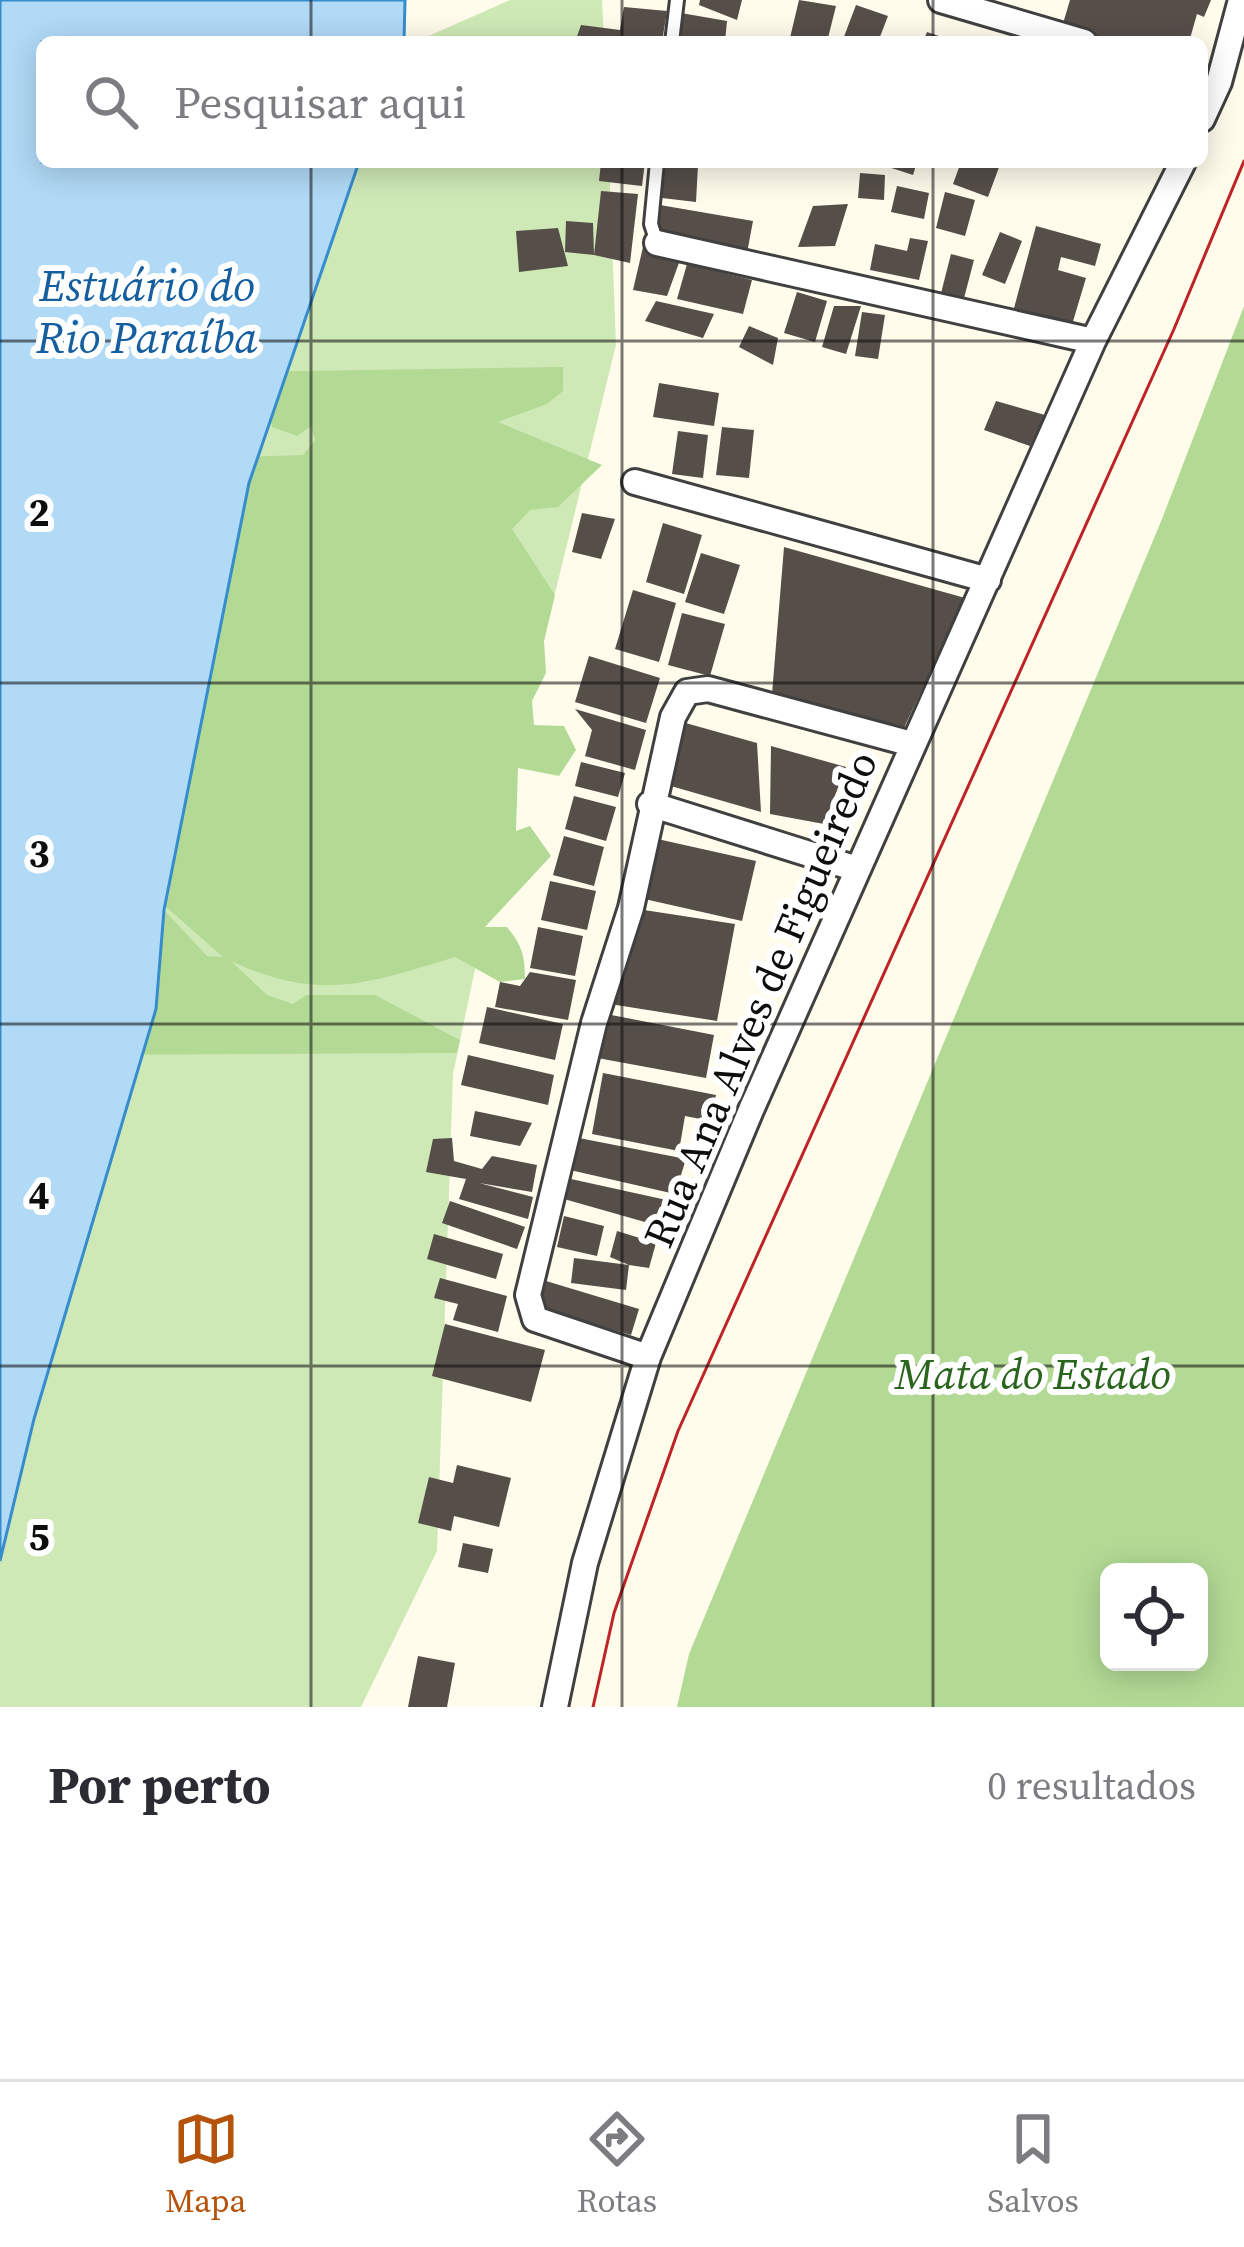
<!DOCTYPE html>
<html lang="pt">
<meta charset="utf-8">
<style>
body{margin:0;font-family:"Source Serif 4",serif;background:#f2f2f3;color:#2b2b33}
.controls{position:absolute;right:36px;bottom:36px;display:grid;overflow:hidden;border-radius:18px;box-shadow:0 6px 30px #0003}
.controls button{width:108px;height:108px;display:grid;place-items:center;padding:0;border:0;border-bottom:3px solid #e1e1e2;background:#fff;color:#2b2b33;font:60px sans-serif}
.list{margin:0;padding:0;list-style:none}
h2{display:flex;justify-content:space-between;align-items:center;height:156px;margin:0;padding:0 48px;font-size:51px}
h2 small{font-size:39px;font-weight:400;color:#7c7c81}
.icon{flex:none;width:66px;height:66px;fill:none;stroke:currentColor;stroke-width:2;stroke-linecap:round;stroke-linejoin:round}
.map{position:relative;flex:none;width:1244px;height:1707px;overflow:hidden}
.search{position:absolute;background:#fff;box-shadow:0 6px 30px #0003;left:36px;right:36px;top:36px;height:132px;display:flex;align-items:center;gap:30px;box-sizing:border-box;padding:0 42px;border-radius:18px;color:#7c7c81;font-size:45px}
.sheet{height:372px;background:#fff}
nav{display:flex;justify-content:space-around;align-items:center;box-sizing:border-box;height:168px;border-top:3px solid #e1e1e2;background:#fff;font-size:33px;color:#7c7c81}
nav a{display:grid;justify-items:center;gap:6px}
nav .on{color:#b45309}
.map>svg:first-child{display:block}
.green{fill:#cfe9b6}
.forest{fill:#b2da95;fill-rule:evenodd}
.water{fill:#b1daf7;stroke:#378cce;stroke-width:3}
.building{fill:#554e49}
.lines{fill:none;stroke-linecap:round;stroke-linejoin:round}
.lane-casing{stroke:#404040;stroke-width:18}
.street-casing{stroke:#404040;stroke-width:30}
.lane{stroke:#fff;stroke-width:12}
.street{stroke:#fff;stroke-width:24}
.tram{stroke:#be2325;stroke-width:3}
.grid{fill:none;stroke:#0d0d0d;stroke-width:3;stroke-opacity:0.55}
.labels{text-anchor:middle;dominant-baseline:central;stroke-width:12;stroke-linejoin:round;paint-order:stroke}
.street-label{font-size:42px;fill:#0d0d0d;stroke:#fff}
.park-label{font-size:42px;font-style:italic;fill:#29651c;stroke:#fff}
.water-label{font-size:45px;font-style:italic;fill:#155e9f;stroke:#fff}
.grid-label{font-size:39px;text-anchor:middle;font-weight:bold;fill:#0d0d0d;stroke:#fff;stroke-width:12;stroke-linejoin:round;paint-order:stroke}
</style>
<div class="map">
<svg width="1244" height="1707" viewBox="0 0 1244 1707">
<rect width="100%" height="100%" fill="#fffcec"/>
<path class="green" d="M0 0H405L404 42H42V162H609L616 345 547 626 453 1074 437 1551 361 1707H0Z
M510 0H602L604 42H415Z"/>
<path class="forest" d="M1244 306V1707H677L689 1654 1162 519ZM1199 1572V1662H1109V1572Z
M563 367V391L547 404 498 422 602 465 558 507 530 510 512 529 555 595 544 641 546 673 532 701 534 725 564 726 576 750 559 776 518 768 516 831 530 826 551 856 485 927H507C522 945 525 956 525 979L500 982 455 957C366 984 319 1002 231 961L267 995 293 1004 306 995H375L460 1040 457 1053 71 1055 164 910 207 956 223 957 165 906 157 883 234 457 303 455 315 440 311 426 297 436 272 427 261 374 245 372Z"/>
<path class="water" d="M0 0H405L404 42H42V162H359L249 483 164 910 156 1009 34 1419 0 1561Z"/>
<path class="building" d="M700 0H742L737 20 699 5Z
M799 0 836 6 827 42H789Z
M1070 0H1211L1204 17 1197 14 1189 42H1114L1062 27Z
M856 5 888 16 878 42H842Z
M624 7 667 11 662 42H575L581 25 620 30Z
M681 13 727 21 725 42 677 39Z
M927 32 954 41 953 42H923Z
M601 162H645L642 186 599 181Z
M664 162 698 165 696 202 662 198Z
M873 162H917L913 175Z
M961 162H1001L988 197 953 184Z
M860 173 885 175 884 200 858 198Z
M897 186 929 193 924 219 891 212Z
M601 191 638 194 630 263 594 255Z
M945 192 975 200 965 236 936 228Z
M848 204 835 246 798 247 813 206Z
M660 205 753 221 747 253 659 232Z
M566 221 593 223 594 255 565 252Z
M1036 226 1101 244 1095 266 1061 257 1058 270 1086 278 1071 328 1013 312Z
M558 228 568 266 519 272 516 231Z
M1000 232 1022 241 1005 284 982 275Z
M910 238 928 241 919 280 870 270 875 244 907 251Z
M643 247 680 260 667 296 633 290Z
M951 254 974 260 963 302 940 297Z
M687 264 752 280 743 314 677 299Z
M797 292 827 301 815 342 784 333Z
M656 301 714 314 703 338 645 321Z
M834 306H861L846 354 822 347Z
M862 312 885 315 878 359 855 356Z
M749 326 778 338 773 365 739 347Z
M659 383 719 393 714 426 653 417Z
M996 401 1045 415 1030 446 984 430Z
M722 427 754 430 749 478 716 475Z
M678 431 708 435 703 478 672 474Z
M582 513 615 519 601 559 572 552Z
M663 523 702 535 684 594 646 582Z
M784 547 965 598 903 730 772 694Z
M701 553 740 565 724 614 685 602Z
M633 590 676 603 659 662 615 649Z
M682 613 725 624 710 676 668 665Z
M589 656 660 678 646 723 575 702Z
M575 709 646 730 635 770 585 756 592 730Z
M682 722 757 743 761 812 664 784Z
M771 746 846 767 824 824 770 814Z
M581 762 625 773 618 797 575 786Z
M574 796 616 807 606 841 565 829Z
M564 836 604 847 594 886 553 875Z
M653 838 756 861 742 921 640 898Z
M550 881 596 891 587 930 541 920Z
M631 908 735 924 717 1021 610 1004Z
M538 927 583 936 575 976 530 968Z
M530 972 576 980 568 1020 495 1007 500 982 520 986Z
M487 1007 563 1024 555 1060 479 1043Z
M601 1013 714 1035 706 1078 592 1057Z
M468 1055 554 1075 548 1105 461 1085Z
M603 1073 716 1095 711 1121 685 1116 679 1151 592 1134Z
M475 1111 532 1123 520 1146 470 1136Z
M452 1138 454 1161 482 1169 492 1156 537 1165 532 1192 479 1183 533 1197 528 1219 459 1199 466 1179 426 1172 433 1139Z
M579 1138 686 1159 675 1194 570 1170Z
M571 1179 671 1201 666 1228 564 1199Z
M450 1201 525 1227 517 1249 442 1223Z
M564 1216 604 1226 597 1256 557 1247Z
M617 1231 656 1243 649 1268 629 1265 626 1290 571 1283 574 1258 629 1265 610 1257Z
M434 1234 503 1254 496 1279 427 1259Z
M440 1278 507 1296 498 1332 453 1320 458 1304 434 1298Z
M546 1281 639 1309 631 1335 539 1308Z
M445 1324 545 1350 531 1402 432 1376Z
M457 1465 511 1478 499 1527 454 1516 451 1531 418 1523 429 1477 453 1483Z
M463 1543 493 1549 488 1573 458 1567Z
M418 1656 455 1663 447 1707H408Z"/>
<g class="lines">
<defs>
<path id="lane" d="M672 42 677 0
M657 162 651 224 657 243"/>
<path id="street" d="M941 0 1084 42
M1202 119 1219 82 1241 0
M657 243 1093 341
M635 482 988 580
M650 804 857 869
M648 1357 535 1319 528 1295 594 1023 631 908 673 717 687 692 708 689 912 744
M555 1707 585 1563 648 1357 751 1110 1093 341 1183 162"/>
</defs>
<use href="#lane" class="lane-casing"/>
<use href="#street" class="street-casing"/>
<use href="#lane" class="lane"/>
<use href="#street" class="street"/>
<path class="tram" d="M593 1707 614 1613 678 1431 1174 329 1244 161"/>
</g>
<path class="grid" d="M311 0V42M622 0V42M933 0V42M311 162V1707M622 162V1707M933 162V1707M0 341H1244M0 683H1244M0 1024H1244M0 1366H1244"/>
<g class="labels">
<g class="street-label">
<text transform="translate(760 999) rotate(-67)">Rua Ana Alves de Figueiredo</text>
</g>
<g class="park-label">
<text x="1033" y="1374">Mata do Estado</text>
</g>
<g class="water-label">
<text x="147" y="285">Estuário do<tspan x="147" dy="52">Rio Paraíba</tspan></text>
</g>
</g>
<g class="grid-label">
<text x="39" y="526">2</text>
<text x="39" y="867">3</text>
<text x="39" y="1209">4</text>
<text x="39" y="1550">5</text>
</g>
</svg>
<div class="controls">
<button><svg class="icon" aria-label="locate" viewBox="0 0 24 24"><circle cx="12" cy="12" r="6"/><path d="M12 2v4M12 18v4M2 12h4M18 12h4"/></svg></button>
</div>
<div class="search"><svg class="icon" aria-label="search" viewBox="0 0 24 24"><circle cx="10" cy="10" r="6"/><path d="M15 15l6 6"/></svg>Pesquisar aqui</div>
</div>
<section class="sheet">
<h2>Por perto<small>0 resultados</small></h2>
<ul class="list">
</ul>
</section>
<nav>
<a class="on"><svg class="icon" aria-label="map" viewBox="0 0 24 24"><path d="M3 6l6-2 6 2 6-2v14l-6 2-6-2-6 2zM9 4v14M15 6v14"/></svg>Mapa</a>
<a><svg class="icon" aria-label="directions" viewBox="0 0 24 24"><path d="M12 3l9 9-9 9-9-9zM9 14v-3h6M13 9l2 2-2 2"/></svg>Rotas</a>
<a><svg class="icon" aria-label="saved" viewBox="0 0 24 24"><path d="M7 4h10v16l-5-4-5 4z"/></svg>Salvos</a>
</nav>
